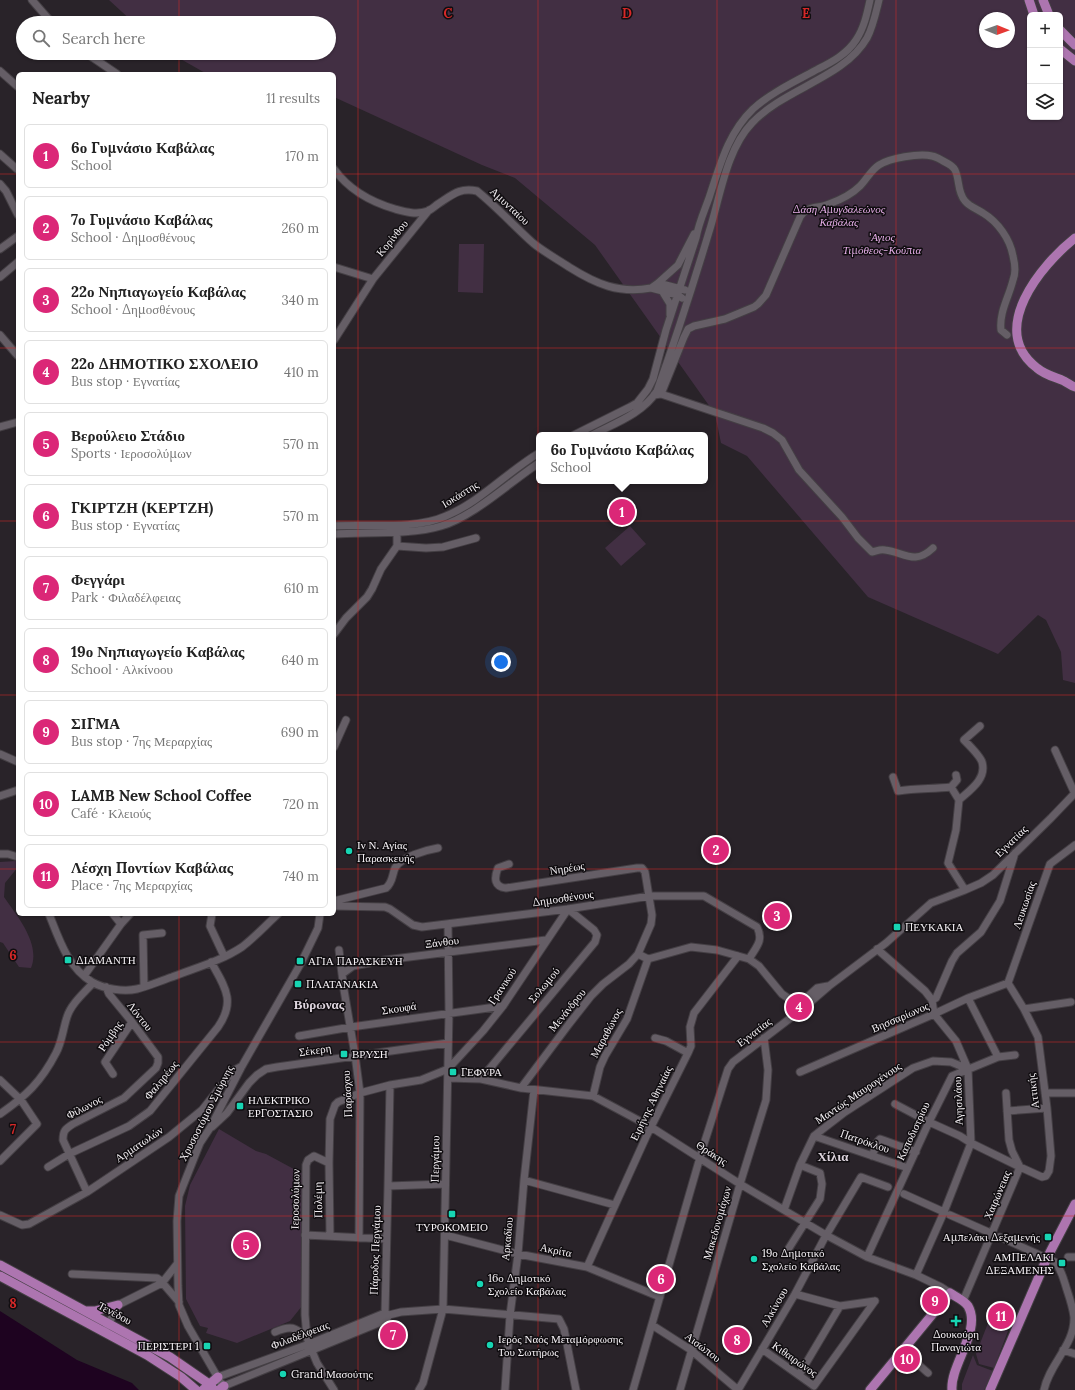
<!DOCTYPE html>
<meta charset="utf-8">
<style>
body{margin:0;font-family:Lora,serif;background:#f2f2f2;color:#222}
.controls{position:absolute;right:12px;top:12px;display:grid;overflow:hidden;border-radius:6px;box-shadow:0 1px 3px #0004}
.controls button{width:36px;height:36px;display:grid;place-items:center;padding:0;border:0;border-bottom:1px solid #e0e0e0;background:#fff;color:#222;font:20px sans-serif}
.compass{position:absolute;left:979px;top:12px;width:36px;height:36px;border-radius:50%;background:#fff;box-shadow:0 1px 3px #0004;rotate:91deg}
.you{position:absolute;left:501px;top:662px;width:14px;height:14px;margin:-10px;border:3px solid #fff;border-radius:50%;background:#1a73e8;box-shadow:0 0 0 6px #1a73e833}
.badge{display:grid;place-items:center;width:26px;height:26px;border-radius:50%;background:#db2777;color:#fff;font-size:13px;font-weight:700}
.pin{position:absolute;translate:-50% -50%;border:2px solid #fff;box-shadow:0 1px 4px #0006}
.popup{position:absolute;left:536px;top:432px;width:172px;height:52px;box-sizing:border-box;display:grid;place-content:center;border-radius:6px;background:#fff;filter:drop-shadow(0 1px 3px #0005);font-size:13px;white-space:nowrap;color:#767676}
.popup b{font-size:15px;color:#222}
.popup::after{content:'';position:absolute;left:50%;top:100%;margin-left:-8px;border:8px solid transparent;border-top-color:#fff}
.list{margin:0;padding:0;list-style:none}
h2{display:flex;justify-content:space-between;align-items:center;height:52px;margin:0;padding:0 16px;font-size:17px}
h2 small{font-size:13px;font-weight:400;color:#767676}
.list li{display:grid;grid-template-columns:26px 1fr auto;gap:12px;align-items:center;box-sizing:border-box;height:64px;margin:0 8px 8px;padding:0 8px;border:1px solid #e0e0e0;border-radius:6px}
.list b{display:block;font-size:15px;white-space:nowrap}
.list p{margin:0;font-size:13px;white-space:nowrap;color:#767676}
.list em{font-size:13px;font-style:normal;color:#767676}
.icon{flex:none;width:22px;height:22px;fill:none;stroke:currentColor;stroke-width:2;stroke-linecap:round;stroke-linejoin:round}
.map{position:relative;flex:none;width:1075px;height:1390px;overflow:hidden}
.search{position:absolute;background:#fff;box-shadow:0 1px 3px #0004;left:16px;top:16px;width:320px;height:44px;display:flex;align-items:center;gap:10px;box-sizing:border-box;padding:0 14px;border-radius:22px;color:#767676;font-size:15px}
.panel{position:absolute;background:#fff;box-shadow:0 1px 3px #0004;left:16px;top:72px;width:320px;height:844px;border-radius:6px}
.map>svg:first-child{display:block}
.green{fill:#422f43;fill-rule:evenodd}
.water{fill:#1e0320}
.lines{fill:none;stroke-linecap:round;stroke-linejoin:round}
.minor-casing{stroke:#443f44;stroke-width:9}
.major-casing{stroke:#443f44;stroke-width:11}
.minor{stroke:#655e66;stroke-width:7}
.major{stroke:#ad75b0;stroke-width:9}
.grid{fill:none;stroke:#d62828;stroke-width:1;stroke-opacity:0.55}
.poi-dot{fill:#17d5b3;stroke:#100d10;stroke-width:1.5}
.labels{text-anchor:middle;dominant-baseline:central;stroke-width:3;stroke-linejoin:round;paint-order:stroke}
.street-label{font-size:11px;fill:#f6f2f6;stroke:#100d10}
.park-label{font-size:11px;font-style:italic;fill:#e7afe9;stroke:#100d10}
.poi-label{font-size:11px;fill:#f6f2f6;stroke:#100d10;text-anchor:start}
.quarter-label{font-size:13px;font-weight:bold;fill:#ddd4dd;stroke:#100d10}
.grid-label{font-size:13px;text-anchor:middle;font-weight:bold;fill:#d62828;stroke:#100d10;stroke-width:3;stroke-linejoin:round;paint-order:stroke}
</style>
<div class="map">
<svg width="1075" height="1390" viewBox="0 0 1075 1390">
<rect width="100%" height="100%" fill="#292329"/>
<path class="green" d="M109 0H1075V683L1063 680 1061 652 1046 620 1038 615 998 654 868 597 747 456 721 443 715 414 595 245 515 178 482 165 334 97V74H207L170 53H329V23H134ZM1030 15H1060V117H1030ZM985 18H1009V42H985Z
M459 244H484L483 293 458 292Z
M630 526 646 544 621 566 605 548Z
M16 861 18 862V867L5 883 4 897C17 916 41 944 31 968L19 967 3 943 0 942V862Z
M219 1129 256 1151 266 1154 303 1174 302 1306 290 1321 237 1343 206 1333 208 1328 200 1326 186 1299 185 1206 190 1185Z
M988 1323 1008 1331 994 1368 979 1364 976 1354Z
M973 1355 977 1365 993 1371 984 1390H962V1384Z"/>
<path class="water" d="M0 1311 77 1360 132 1383 139 1390H0Z"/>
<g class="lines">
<defs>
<path id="minor" d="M32 0 52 23
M86 53 117 74
M0 71 18 87
M0 154 18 170
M334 169C349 190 371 202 395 209 406 212 416 215 428 211 432 209 435 206 438 204 452 195 460 187 477 191 497 207 514 226 533 243 544 252 557 259 569 267 596 284 619 294 651 288
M0 184 6 191 18 215
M0 249 18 236
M334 267 373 279 429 210
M0 277 18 262
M658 283 678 265 694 234
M662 291 670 304V315
M682 298 678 295 651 288 658 283 685 290
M0 335 18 356
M334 340 373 279
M661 394 763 428 773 433 782 440 799 470 842 517 858 538 872 552C877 551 880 549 885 550 904 552 914 566 933 548
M654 395 661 394 684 337 688 329 694 326 725 319 754 307 758 304 766 295 800 217C807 205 818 209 829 204 840 200 852 194 860 186 867 179 871 170 879 165 890 158 919 153 932 156 937 157 941 160 945 162 949 164 953 166 955 170 960 180 957 192 965 201 970 207 977 209 983 213 998 222 1010 239 1013 256 1015 264 1016 273 1013 280 1009 297 999 312 1001 330L1007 335
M0 427 18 422
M574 435 630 407 637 403 648 389 653 379 666 330 696 238C699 222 704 212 709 198 720 165 728 133 753 109 772 92 796 81 818 69 832 62 847 54 856 40 864 28 867 14 870 0
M592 435C615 423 642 414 657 391 676 338 693 285 709 232 720 198 726 150 752 123 785 88 844 78 867 38 873 27 876 12 879 0
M334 526C368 524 415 530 446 516 480 502 507 472 539 453
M334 534C367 532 411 535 441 526 473 517 511 481 539 463
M397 546 426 548 443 547 476 538
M334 634 346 618 367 597 372 589 381 569 397 546V527
M334 747 346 720
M1055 750 1075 794
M0 754 18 762
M893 777 898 791C916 788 933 789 951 787L957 780 956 775
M951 787 959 800C970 790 987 779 982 762 980 756 969 745 964 740L980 726
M0 796 18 790
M959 800 956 830 948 863 965 890
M0 854H8L18 857
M509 864 498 868C494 878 494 887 506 888L637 868H642L645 872 652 915 651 924 638 954 629 964 603 984 591 996 569 1024 521 1088
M334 901 386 888C393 882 392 875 395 868 401 857 426 850 438 848
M334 906 385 907 390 909 413 925 422 927 568 909 650 896H704L757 927C764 941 756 947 749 959
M49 914C59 939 68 968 92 982 104 989 124 992 137 989 149 986 160 981 172 977 195 968 221 961 242 947 255 937 266 925 278 914
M113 914 121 924
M212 914 210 926 224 956
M877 949 925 991 932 1000 934 1014 956 1041 968 1069 971 1143 944 1212 916 1275
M339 950 344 990 355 1055 360 1093 359 1238
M638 954 648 959 691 947 717 950 749 959 759 966 782 994 788 998 797 999 806 998 817 988 828 986
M342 974 353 966 385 960 546 940
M84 976 121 924 130 914
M1008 983 1050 864 1075 845
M144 987 143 935 162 933
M968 998 998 1057
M932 1000 936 998 952 961 957 953 981 932 1000 901 1015 853
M1024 1009 1071 1002
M299 1036 351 1027 503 1006
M655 1038 666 1041 688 1053
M800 1072 934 1014 968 998 1008 983
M113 1074 105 1062 132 1022
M448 1078 481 1079 521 1088 593 1096 651 1127 740 1184 826 1235 867 1257 916 1275 941 1287 950 1293
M0 1080 21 1100 37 1124 0 1161
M390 1085 388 1186 445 1184
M1045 1093H1075
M593 1096 600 1067 605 1056 627 1019 648 959
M895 1104 929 1122 960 1136 971 1143 1020 1167 1042 1177 1046 1176 1049 1171 1051 1156 1047 1108 1038 1037 1024 1009 1008 983
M1007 1111 1047 1108
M0 1114C26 1096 41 1082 56 1053 62 1042 63 1029 67 1017 71 1004 84 993 93 983
M212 1127 227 1113 249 1083 257 1075 266 1069 277 1067 448 1043
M814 1136 908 1168
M872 1156 878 1141 880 1139 883 1140 916 1152
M329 1163 330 1236
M48 1167 69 1154 129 1126 150 1111 218 1027C236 1001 225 987 211 962
M524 1180 615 1205
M87 1192 63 1140C63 1131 65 1129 73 1124L124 1098 156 1068 158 1063V1057L132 1022 109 994 106 987
M904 1194 944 1212
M784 1210 800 1165 814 1136 819 1132 845 1112 913 1068 933 1061 951 1062 968 1069
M0 1215 22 1225 29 1224 87 1192 169 1137 202 1110 233 1071 242 1066
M950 1215 993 1234
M305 1235 386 1239
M445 1235 518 1254 587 1267 660 1297
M1000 1237 1055 1262C1062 1270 1064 1281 1067 1290 1070 1299 1073 1308 1074 1317 1075 1345 1049 1364 1044 1390
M789 1248 820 1199 822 1184 820 1173 800 1165
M867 1257 929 1122 952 1076 998 1057 1015 1055
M1068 1257H1075
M587 1267 646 1137 688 1053 691 1046 690 1027 694 1013 738 956
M72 1274 157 1278 160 1280 179 1302
M795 1294 840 1306 875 1301
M963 1301 1020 1167 1012 1151 1009 1140 1006 1093
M385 1313 388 1186
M652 1325 691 1350 738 1390
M107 1327 118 1305 162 1283 177 1264
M275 1332C291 1325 295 1327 307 1338
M762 1349 814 1386 875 1301
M902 1350 928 1373
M1063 1350 1075 1354
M799 1375 840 1306
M218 1377 309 1344 385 1313 389 1315 401 1312 443 1309 559 1319 564 1329 576 1390
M224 1386 386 1320 389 1315
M225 1390 188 1326 179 1305 178 1286 177 1221 179 1196 200 1143 210 1128 242 1066 301 963 318 928 320 914
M334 1390 317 1363 312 1351 307 1338 305 1315 306 1165 308 1160 314 1156 329 1163 330 1119 335 1105 338 1102 360 1093 390 1085 421 1080 448 1069 483 1031 503 1006 568 909 594 930 597 935 595 942 481 1079
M419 1390 423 1383 443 1309 449 1012 448 924
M505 1390 510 1315 518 1254 524 1180 534 1090
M633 1390 703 1147 728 1069 733 1062 801 1010 829 986 886 943 931 903 965 890 981 883 993 875 1051 818 1075 793
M680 1390 740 1184 766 1100 768 1070 764 1038
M738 1390 795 1294 824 1239 861 1177 888 1187"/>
<path id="major" d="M1029 0 1034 15
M1043 0 1049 15
M1060 30 1075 45
M1060 49 1075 61
M1075 238C1041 265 987 330 1037 368 1045 375 1055 377 1064 381 1068 383 1071 386 1075 387
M0 1265 170 1357 209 1384 214 1390
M0 1276 147 1355 181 1377 196 1390
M86 1311H95L118 1305
M203 1390 218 1377
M219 1390 224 1386
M870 1390 950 1293C956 1297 964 1300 968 1306 982 1330 950 1365 952 1390
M990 1390 1047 1258 1075 1204"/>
</defs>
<use href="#minor" class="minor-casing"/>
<use href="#major" class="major-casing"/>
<use href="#minor" class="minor"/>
<use href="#major" class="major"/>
</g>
<path class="grid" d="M179 0V23M358 0V1390M538 0V1390M717 0V1390M896 0V1390M179 53V74M0 174H18M334 174H1075M0 348H18M334 348H1075M0 521H18M334 521H1075M0 695H18M334 695H1075M0 869H18M334 869H1075M179 914V1390M0 1042H1075M0 1216H1075"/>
<g class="poi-dot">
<circle cx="349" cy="851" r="4"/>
<rect x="893" y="923" width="8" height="8" rx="2"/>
<rect x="64" y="956" width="8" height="8" rx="2"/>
<rect x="296" y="957" width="8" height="8" rx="2"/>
<rect x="294" y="980" width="8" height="8" rx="2"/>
<rect x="340" y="1050" width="8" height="8" rx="2"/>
<rect x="449" y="1068" width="8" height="8" rx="2"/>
<rect x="236" y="1102" width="8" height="8" rx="2"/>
<rect x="448" y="1210" width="8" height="8" rx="2"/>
<rect x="1044" y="1233" width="8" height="8" rx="2"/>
<circle cx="754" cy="1259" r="4"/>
<rect x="1058" y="1259" width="8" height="8" rx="2"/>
<circle cx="480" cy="1284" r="4"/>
<path d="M954 1315h4v4h4v4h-4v4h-4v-4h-4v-4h4z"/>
<circle cx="490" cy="1345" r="4"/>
<rect x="203" y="1342" width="8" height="8" rx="2"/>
<circle cx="283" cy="1374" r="4"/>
</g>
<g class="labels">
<g class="street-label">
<text transform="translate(510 206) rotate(43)">Αμυνταίου</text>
<text transform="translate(392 238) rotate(-51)">Κορίνθου</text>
<text transform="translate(460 494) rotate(-32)">Ιοκάστης</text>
<text transform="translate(1011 841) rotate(-44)">Εγνατίας</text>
<text transform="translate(567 868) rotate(-9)">Νηρέως</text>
<text transform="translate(563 898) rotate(-8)">Δημοσθένους</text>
<text transform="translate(1024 905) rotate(-71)">Λευκωσίας</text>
<text transform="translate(442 942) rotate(-7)">Ξάνθου</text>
<text transform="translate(544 985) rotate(-50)">Σολωμού</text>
<text transform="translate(502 986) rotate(-56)">Γρανικού</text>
<text transform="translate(399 1008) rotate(-8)">Σκουφά</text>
<text transform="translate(567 1010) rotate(-51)">Μενάνδρου</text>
<text transform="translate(140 1016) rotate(52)">Λόντου</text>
<text transform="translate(900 1017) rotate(-23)">Βησσαρίωνος</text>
<text transform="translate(754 1032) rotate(-37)">Εγνατίας</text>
<text transform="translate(606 1033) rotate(-62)">Μαραθώνος</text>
<text transform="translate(110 1036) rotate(-56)">Ρόμβης</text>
<text transform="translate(315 1050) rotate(-8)">Σέκερη</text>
<text transform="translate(161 1080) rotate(-51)">Φαληρέως</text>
<text transform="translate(1033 1091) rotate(-97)">Αττικής</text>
<text transform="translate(858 1093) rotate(-34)">Μαντώς Μαυρογένους</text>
<text transform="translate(347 1094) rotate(-93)">Παράσχου</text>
<text transform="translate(958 1101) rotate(-92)">Αγησιλάου</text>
<text transform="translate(651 1103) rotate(-64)">Ειρήνης Αθηναίας</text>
<text transform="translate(84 1107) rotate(-28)">Φίλωνος</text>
<text transform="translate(206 1113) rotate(-63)">Χρυσοστόμου Σμύρνης</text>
<text transform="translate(913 1131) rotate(-65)">Καποδιστρίου</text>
<text transform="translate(865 1141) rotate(19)">Πατρόκλου</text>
<text transform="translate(139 1144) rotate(-34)">Αρματωλών</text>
<text transform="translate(712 1153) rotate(33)">Θράκης</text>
<text transform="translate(435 1159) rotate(-89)">Περγάμου</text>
<text transform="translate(997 1195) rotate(-67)">Χαιρώνειας</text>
<text transform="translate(295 1199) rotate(-89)">Ιεροσολύμων</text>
<text transform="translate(318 1200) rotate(-91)">Πολέμη</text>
<text transform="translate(717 1223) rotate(-74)">Μακεδονομάχων</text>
<text transform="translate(507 1239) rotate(-85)">Αρκαδίου</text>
<text transform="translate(375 1250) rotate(-88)">Πάροδος Περγάμου</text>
<text transform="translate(556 1250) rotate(11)">Ακρίτα</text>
<text transform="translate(774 1307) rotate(-60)">Αλκίνοου</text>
<text transform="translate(115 1313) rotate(28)">Τενέδου</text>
<text transform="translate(300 1335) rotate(-21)">Φιλαδέλφειας</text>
<text transform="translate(703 1347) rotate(37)">Αισώπου</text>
<text transform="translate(795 1359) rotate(35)">Κιθαιρώνος</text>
</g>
<g class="park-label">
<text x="839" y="209">Δάση Αμυγδαλεώνος<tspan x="839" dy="13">Καβάλας</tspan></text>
<text x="882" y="237">'Αγιος<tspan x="882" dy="13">Τιμόθεος-Κούπια</tspan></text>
</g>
<g class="poi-label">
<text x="357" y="845">Ιν Ν. Αγίας<tspan x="357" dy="13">Παρασκευής</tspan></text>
<text x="905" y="927">ΠΕΥΚΑΚΙΑ</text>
<text x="76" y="960">ΔΙΑΜΑΝΤΗ</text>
<text x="308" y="961">ΑΓΙΑ ΠΑΡΑΣΚΕΥΗ</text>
<text x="306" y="984">ΠΛΑΤΑΝΑΚΙΑ</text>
<text x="352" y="1054">ΒΡΥΣΗ</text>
<text x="461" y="1072">ΓΕΦΥΡΑ</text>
<text x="248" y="1100">ΗΛΕΚΤΡΙΚΟ<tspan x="248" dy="13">ΕΡΓΟΣΤΑΣΙΟ</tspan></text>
<text x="452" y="1227" text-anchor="middle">ΤΥΡΟΚΟΜΕΙΟ</text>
<text x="1040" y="1237" text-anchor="end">Αμπελάκι Δεξαμενής</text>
<text x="762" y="1253">19ο Δημοτικό<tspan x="762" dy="13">Σχολείο Καβάλας</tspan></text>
<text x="1054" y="1257" text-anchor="end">ΑΜΠΕΛΑΚΙ<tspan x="1054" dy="13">ΔΕΞΑΜΕΝΗΣ</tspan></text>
<text x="488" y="1278">16ο Δημοτικό<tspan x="488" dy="13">Σχολείο Καβάλας</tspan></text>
<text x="956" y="1334" text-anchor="middle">Δουκούρη<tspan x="956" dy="13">Παναγιώτα</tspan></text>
<text x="498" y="1339">Ιερός Ναός Μεταμόρφωσης<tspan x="498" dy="13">Του Σωτήρως</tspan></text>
<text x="199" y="1346" text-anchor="end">ΠΕΡΙΣΤΕΡΙ 1</text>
<text x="291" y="1374">Grand Μασούτης</text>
</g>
<g class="quarter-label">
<text x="319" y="1004">Βύρωνας</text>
<text x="833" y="1156">Χίλια</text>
</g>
</g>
<g class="grid-label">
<text x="448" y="18">C</text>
<text x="627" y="18">D</text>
<text x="806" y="18">E</text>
<text x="13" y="960">6</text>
<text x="13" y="1134">7</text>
<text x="13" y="1308">8</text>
</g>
</svg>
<div class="controls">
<button>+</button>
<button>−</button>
<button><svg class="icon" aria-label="layers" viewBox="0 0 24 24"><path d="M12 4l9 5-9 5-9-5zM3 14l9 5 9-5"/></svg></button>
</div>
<svg class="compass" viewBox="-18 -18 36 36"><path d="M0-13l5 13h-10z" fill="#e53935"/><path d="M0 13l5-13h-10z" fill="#767676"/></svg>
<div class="you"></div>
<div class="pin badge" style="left:622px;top:512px">1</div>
<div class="popup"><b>6ο Γυμνάσιο Καβάλας</b>School</div>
<div class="pin badge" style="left:716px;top:850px">2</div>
<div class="pin badge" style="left:777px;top:916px">3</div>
<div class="pin badge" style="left:799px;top:1007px">4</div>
<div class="pin badge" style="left:246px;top:1245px">5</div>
<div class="pin badge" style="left:661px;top:1279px">6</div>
<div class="pin badge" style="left:393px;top:1335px">7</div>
<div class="pin badge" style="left:737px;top:1340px">8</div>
<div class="pin badge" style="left:935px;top:1301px">9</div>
<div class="pin badge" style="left:907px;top:1359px">10</div>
<div class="pin badge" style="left:1001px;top:1316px">11</div>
<div class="search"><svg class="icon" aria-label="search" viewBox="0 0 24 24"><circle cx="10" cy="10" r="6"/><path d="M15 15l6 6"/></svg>Search here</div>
<section class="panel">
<h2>Nearby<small>11 results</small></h2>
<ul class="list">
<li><span class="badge">1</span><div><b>6ο Γυμνάσιο Καβάλας</b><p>School</p></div><em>170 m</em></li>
<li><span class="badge">2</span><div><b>7ο Γυμνάσιο Καβάλας</b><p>School · Δημοσθένους</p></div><em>260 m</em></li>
<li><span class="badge">3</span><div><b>22ο Νηπιαγωγείο Καβάλας</b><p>School · Δημοσθένους</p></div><em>340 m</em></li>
<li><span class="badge">4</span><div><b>22ο ΔΗΜΟΤΙΚΟ ΣΧΟΛΕΙΟ</b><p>Bus stop · Εγνατίας</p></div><em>410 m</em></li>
<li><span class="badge">5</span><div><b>Βερούλειο Στάδιο</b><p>Sports · Ιεροσολύμων</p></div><em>570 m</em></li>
<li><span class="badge">6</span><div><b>ΓΚΙΡΤΖΗ (ΚΕΡΤΖΗ)</b><p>Bus stop · Εγνατίας</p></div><em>570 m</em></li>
<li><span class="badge">7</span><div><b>Φεγγάρι</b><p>Park · Φιλαδέλφειας</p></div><em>610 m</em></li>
<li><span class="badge">8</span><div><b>19ο Νηπιαγωγείο Καβάλας</b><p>School · Αλκίνοου</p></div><em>640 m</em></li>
<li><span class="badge">9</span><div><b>ΣΙΓΜΑ</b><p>Bus stop · 7ης Μεραρχίας</p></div><em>690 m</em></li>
<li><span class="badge">10</span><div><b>LAMB New School Coffee</b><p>Café · Κλειούς</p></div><em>720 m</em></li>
<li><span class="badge">11</span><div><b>Λέσχη Ποντίων Καβάλας</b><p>Place · 7ης Μεραρχίας</p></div><em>740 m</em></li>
</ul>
</section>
</div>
